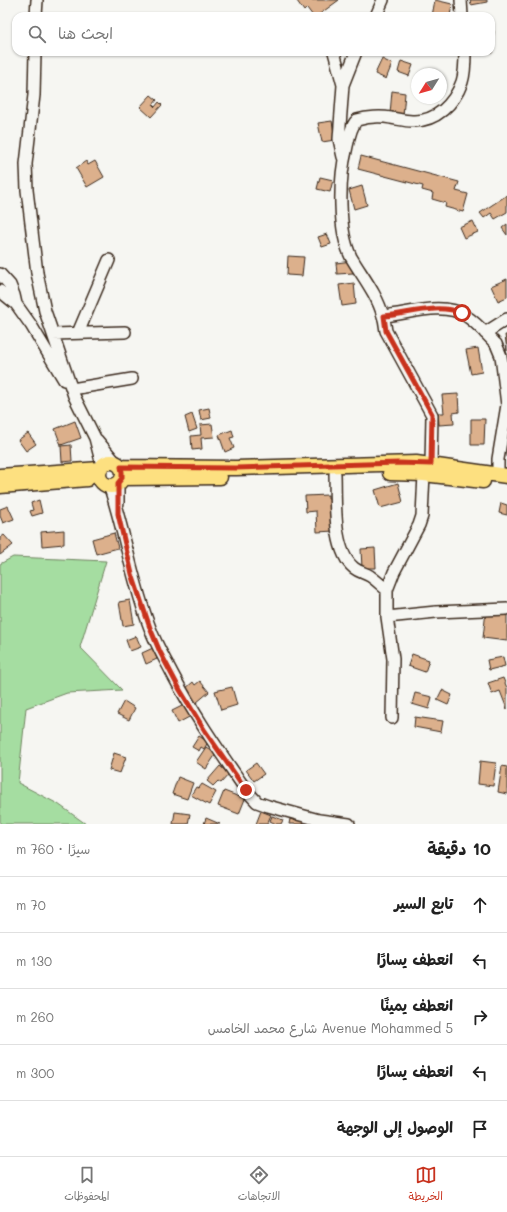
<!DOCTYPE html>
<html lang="ar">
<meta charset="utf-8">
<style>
body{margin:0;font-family:Mali,"Playpen Sans Arabic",sans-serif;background:#f2f2f2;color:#222;direction:rtl}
.compass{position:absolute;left:411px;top:68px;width:36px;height:36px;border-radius:50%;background:#fff;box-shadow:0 1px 3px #0004;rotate:233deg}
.stop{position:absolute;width:12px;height:12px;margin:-9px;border:3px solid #c8321e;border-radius:50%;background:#fff}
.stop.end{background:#c8321e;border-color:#fff;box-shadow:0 1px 4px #0008}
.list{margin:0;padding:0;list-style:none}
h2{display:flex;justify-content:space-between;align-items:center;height:52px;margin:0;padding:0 16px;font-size:17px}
h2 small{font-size:13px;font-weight:400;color:#767676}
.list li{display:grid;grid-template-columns:26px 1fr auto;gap:12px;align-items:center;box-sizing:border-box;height:56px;padding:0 16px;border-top:1px solid #e0e0e0}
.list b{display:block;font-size:15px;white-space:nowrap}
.list p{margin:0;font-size:13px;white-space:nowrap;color:#767676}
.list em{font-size:13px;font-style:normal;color:#767676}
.icon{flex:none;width:22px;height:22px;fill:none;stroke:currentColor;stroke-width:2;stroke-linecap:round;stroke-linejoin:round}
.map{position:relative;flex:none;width:507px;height:824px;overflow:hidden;direction:ltr}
.search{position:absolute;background:#fff;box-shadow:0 1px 3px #0004;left:12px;right:12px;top:12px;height:44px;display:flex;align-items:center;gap:10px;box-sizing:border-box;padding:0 14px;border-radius:12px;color:#767676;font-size:15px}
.sheet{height:332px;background:#fff}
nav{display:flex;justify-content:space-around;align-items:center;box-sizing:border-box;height:56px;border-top:1px solid #e0e0e0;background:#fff;font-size:11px;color:#767676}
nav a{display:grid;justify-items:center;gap:2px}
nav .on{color:#c8321e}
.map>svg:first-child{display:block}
.green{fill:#a5dda1;stroke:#708460}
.building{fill:#dcb08c;stroke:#3b2a1e}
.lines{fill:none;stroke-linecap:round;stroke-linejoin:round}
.minor-casing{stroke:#3b2a1e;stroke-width:14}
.major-casing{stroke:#3b2a1e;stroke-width:17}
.minor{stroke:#f6f6f2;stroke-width:11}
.major{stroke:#fde080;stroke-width:14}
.route{stroke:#c8321e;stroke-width:5}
</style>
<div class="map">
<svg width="507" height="824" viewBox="0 0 507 824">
<rect width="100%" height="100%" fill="#f6f6f2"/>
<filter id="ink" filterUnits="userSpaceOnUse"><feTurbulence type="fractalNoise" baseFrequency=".025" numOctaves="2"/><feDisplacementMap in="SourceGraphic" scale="8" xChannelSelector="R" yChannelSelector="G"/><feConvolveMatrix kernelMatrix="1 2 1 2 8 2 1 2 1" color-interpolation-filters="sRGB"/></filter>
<g filter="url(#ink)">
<path class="green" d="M13 557 106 561 80 647 122 690 67 693 26 708 18 783 58 804 86 824H0V564Z"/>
<path class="building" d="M298 0H339L317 16H313L307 8 304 11 297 1Z
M435 0 452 4 450 16H432Z
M470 0H487V2L471 5Z
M491 31H494L492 53 482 52H491Z
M382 59 392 64 386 79 375 74Z
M401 61 413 65 409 76 398 72Z
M392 91 405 93 403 116 390 114Z
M151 95 157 100 153 105 155 107 159 102 162 105 151 117 140 107Z
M421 98H434L432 103Z
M332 121 335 140 322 142 318 123Z
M361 156 459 182 456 191 468 194 463 212 445 207 446 203 432 199 433 193 422 190 423 186 358 169Z
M86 161 88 165 95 161 104 177 87 187 76 168Z
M320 177 333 180 330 192 317 189Z
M362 186 367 205 354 209 349 190Z
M507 195V212L495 219 491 213 484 218 480 213Z
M473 221 478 232 464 238 459 227Z
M507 224V235L502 228Z
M327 234 331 244 322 247 318 237Z
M288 256 304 257 302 276 287 275Z
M352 261 353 273 337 274 336 263Z
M507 279V297L498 301 491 286Z
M354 283 356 304 342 306 339 285Z
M505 335H507V351Z
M478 348 482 372 471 374 466 350Z
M458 394 459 412 453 413 454 424 439 425 438 413H444L442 395Z
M209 408 211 418 201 420 199 410Z
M192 414 197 429 189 432 185 417Z
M471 419H485L484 445H471Z
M75 421 81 438 61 445 55 429Z
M212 424 214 437 201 438 202 449 192 450 191 436 201 435 200 425Z
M232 430 234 437 230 438 234 448 225 452 219 435Z
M28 433 36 444 26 451 18 440Z
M71 445 72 461 62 462 61 446Z
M398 483 403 502 380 508 375 490Z
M328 495V499H332L334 531 317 532 316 511 306 512 305 496Z
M39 500 42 513 32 516 30 511 33 510 31 503Z
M501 503 507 505V515L499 513Z
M8 506 14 519 3 523 0 516V509Z
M64 530V544L42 546 41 532Z
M114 533 118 548 96 554 92 539Z
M4 535 13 545 0 555V538Z
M375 548 376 568H362L361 549Z
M130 600 134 624 123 626 119 602Z
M486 611 507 614V641L483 638Z
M136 636 141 647 130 651 126 640Z
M153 648 157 659 146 664 142 653Z
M412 654 429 660 425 672 408 666Z
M503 657 505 666 489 670 487 660Z
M503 678 507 688V709L500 691 492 694 488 683Z
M200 681 209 692 196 703 185 689 193 682 195 685Z
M232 687 237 705 221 710 215 691Z
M442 690 452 695 448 705 437 700Z
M415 693 432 697 429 709 412 704Z
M124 701 135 708 129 720 117 714Z
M184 705 191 716 178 723 172 711Z
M415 717 443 721 441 732 414 727Z
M199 736 208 742 204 749 201 747 199 751 192 747Z
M206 747 216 754 206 769 196 762Z
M114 753 126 757 120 773 109 770Z
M480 761 496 763 493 786 478 784Z
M256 763 264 774 254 781 246 770Z
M220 766 229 774 221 783 218 781 213 786 207 781Z
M502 766 507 767V794L498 792Z
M178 777 193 783 187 799 172 794Z
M202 784 216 792 209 805 191 795 196 787 199 788Z
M224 791 245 799 239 814 218 806Z
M261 811 271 815 267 824H256Z
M175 812 190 814 188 824H173Z
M272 816 283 820 281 824H276L270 821Z
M206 818 220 824H204Z
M297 818 305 821 303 824H289L290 819 296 821Z"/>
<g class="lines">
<defs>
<path id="minor" d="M461 0 462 16
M36 16 37 0
M376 16 383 0
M35 52 34 95 26 164 27 190 37 273 45 311 60 355 74 396 95 438 102 465
M334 52 343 85 339 139 343 157
M343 85 356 52
M0 274 10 285 14 295 16 304 31 325 64 380
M0 291 16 304
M383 316C409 314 443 301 466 316 477 323 487 335 496 344L501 356 507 405
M78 333 109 260
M485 333 507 319
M53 334 125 332
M72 389 132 379
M97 440 116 463
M431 464 432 415 386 331C385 326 385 321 383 316 377 294 362 276 351 257 338 231 339 179 346 151 348 142 350 127 357 120 367 117 381 116 391 118 398 119 405 121 412 121 436 122 454 104 462 82 465 73 465 62 465 52
M335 474C336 500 332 550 354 568 359 572 365 573 370 576 376 580 382 586 387 590
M424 474 422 516 419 525 394 572 387 590V617L436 612 507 609
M498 474V459L507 405
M118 483V503
M109 485C125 532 132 582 150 628 156 645 165 659 173 675 194 715 220 752 246 790L257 802 268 806 319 820 349 824
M387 617 393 659 392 718"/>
<path id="major" d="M99 474a12 12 0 1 1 24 0a12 12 0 1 1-24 0Z
M121 467 236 468 416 463 507 476
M390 473 424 474 483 481
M0 476 100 469
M122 478 220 477
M0 486 87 479"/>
</defs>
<use href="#minor" class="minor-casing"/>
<use href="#major" class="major-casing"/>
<use href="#minor" class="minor"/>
<use href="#major" class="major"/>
</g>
</g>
<g class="lines" filter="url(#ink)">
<path class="route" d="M246 790 205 731 180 690 160 652 150 628 132 574 118 514V483L122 478V472L121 467 236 468 399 463 431 464 432 414 386 331 384 316C409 314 437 303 462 313"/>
</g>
</svg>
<svg class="compass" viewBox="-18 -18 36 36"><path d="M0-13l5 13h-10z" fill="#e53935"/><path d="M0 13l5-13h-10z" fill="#767676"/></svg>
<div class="stop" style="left:462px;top:313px"></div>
<div class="stop end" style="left:246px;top:790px"></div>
<div class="search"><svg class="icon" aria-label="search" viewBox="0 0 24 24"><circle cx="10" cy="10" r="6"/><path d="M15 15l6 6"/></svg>ابحث هنا</div>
</div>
<section class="sheet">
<h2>10 دقيقة<small>سيرًا · 760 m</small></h2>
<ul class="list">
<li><svg class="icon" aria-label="ahead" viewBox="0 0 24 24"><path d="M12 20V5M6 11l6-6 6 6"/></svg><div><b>تابع السير</b></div><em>70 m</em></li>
<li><svg class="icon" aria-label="left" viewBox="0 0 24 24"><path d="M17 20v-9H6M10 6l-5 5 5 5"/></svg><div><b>انعطف يسارًا</b></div><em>130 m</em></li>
<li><svg class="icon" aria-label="right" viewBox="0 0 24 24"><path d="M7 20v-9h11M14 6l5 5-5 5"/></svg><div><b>انعطف يمينًا</b><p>Avenue Mohammed 5 شارع محمد الخامس</p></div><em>260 m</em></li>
<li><svg class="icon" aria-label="left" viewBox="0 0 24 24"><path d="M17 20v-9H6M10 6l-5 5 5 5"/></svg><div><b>انعطف يسارًا</b></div><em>300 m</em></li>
<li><svg class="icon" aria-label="arrive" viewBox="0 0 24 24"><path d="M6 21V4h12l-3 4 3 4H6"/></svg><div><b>الوصول إلى الوجهة</b></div></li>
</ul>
</section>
<nav>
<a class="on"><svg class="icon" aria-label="map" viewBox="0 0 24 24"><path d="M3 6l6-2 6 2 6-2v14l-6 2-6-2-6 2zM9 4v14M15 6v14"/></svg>الخريطة</a>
<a><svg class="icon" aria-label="directions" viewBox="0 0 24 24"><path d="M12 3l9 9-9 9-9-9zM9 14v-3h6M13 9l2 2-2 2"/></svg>الاتجاهات</a>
<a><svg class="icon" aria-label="saved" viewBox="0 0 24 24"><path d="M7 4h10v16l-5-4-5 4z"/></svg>المحفوظات</a>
</nav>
